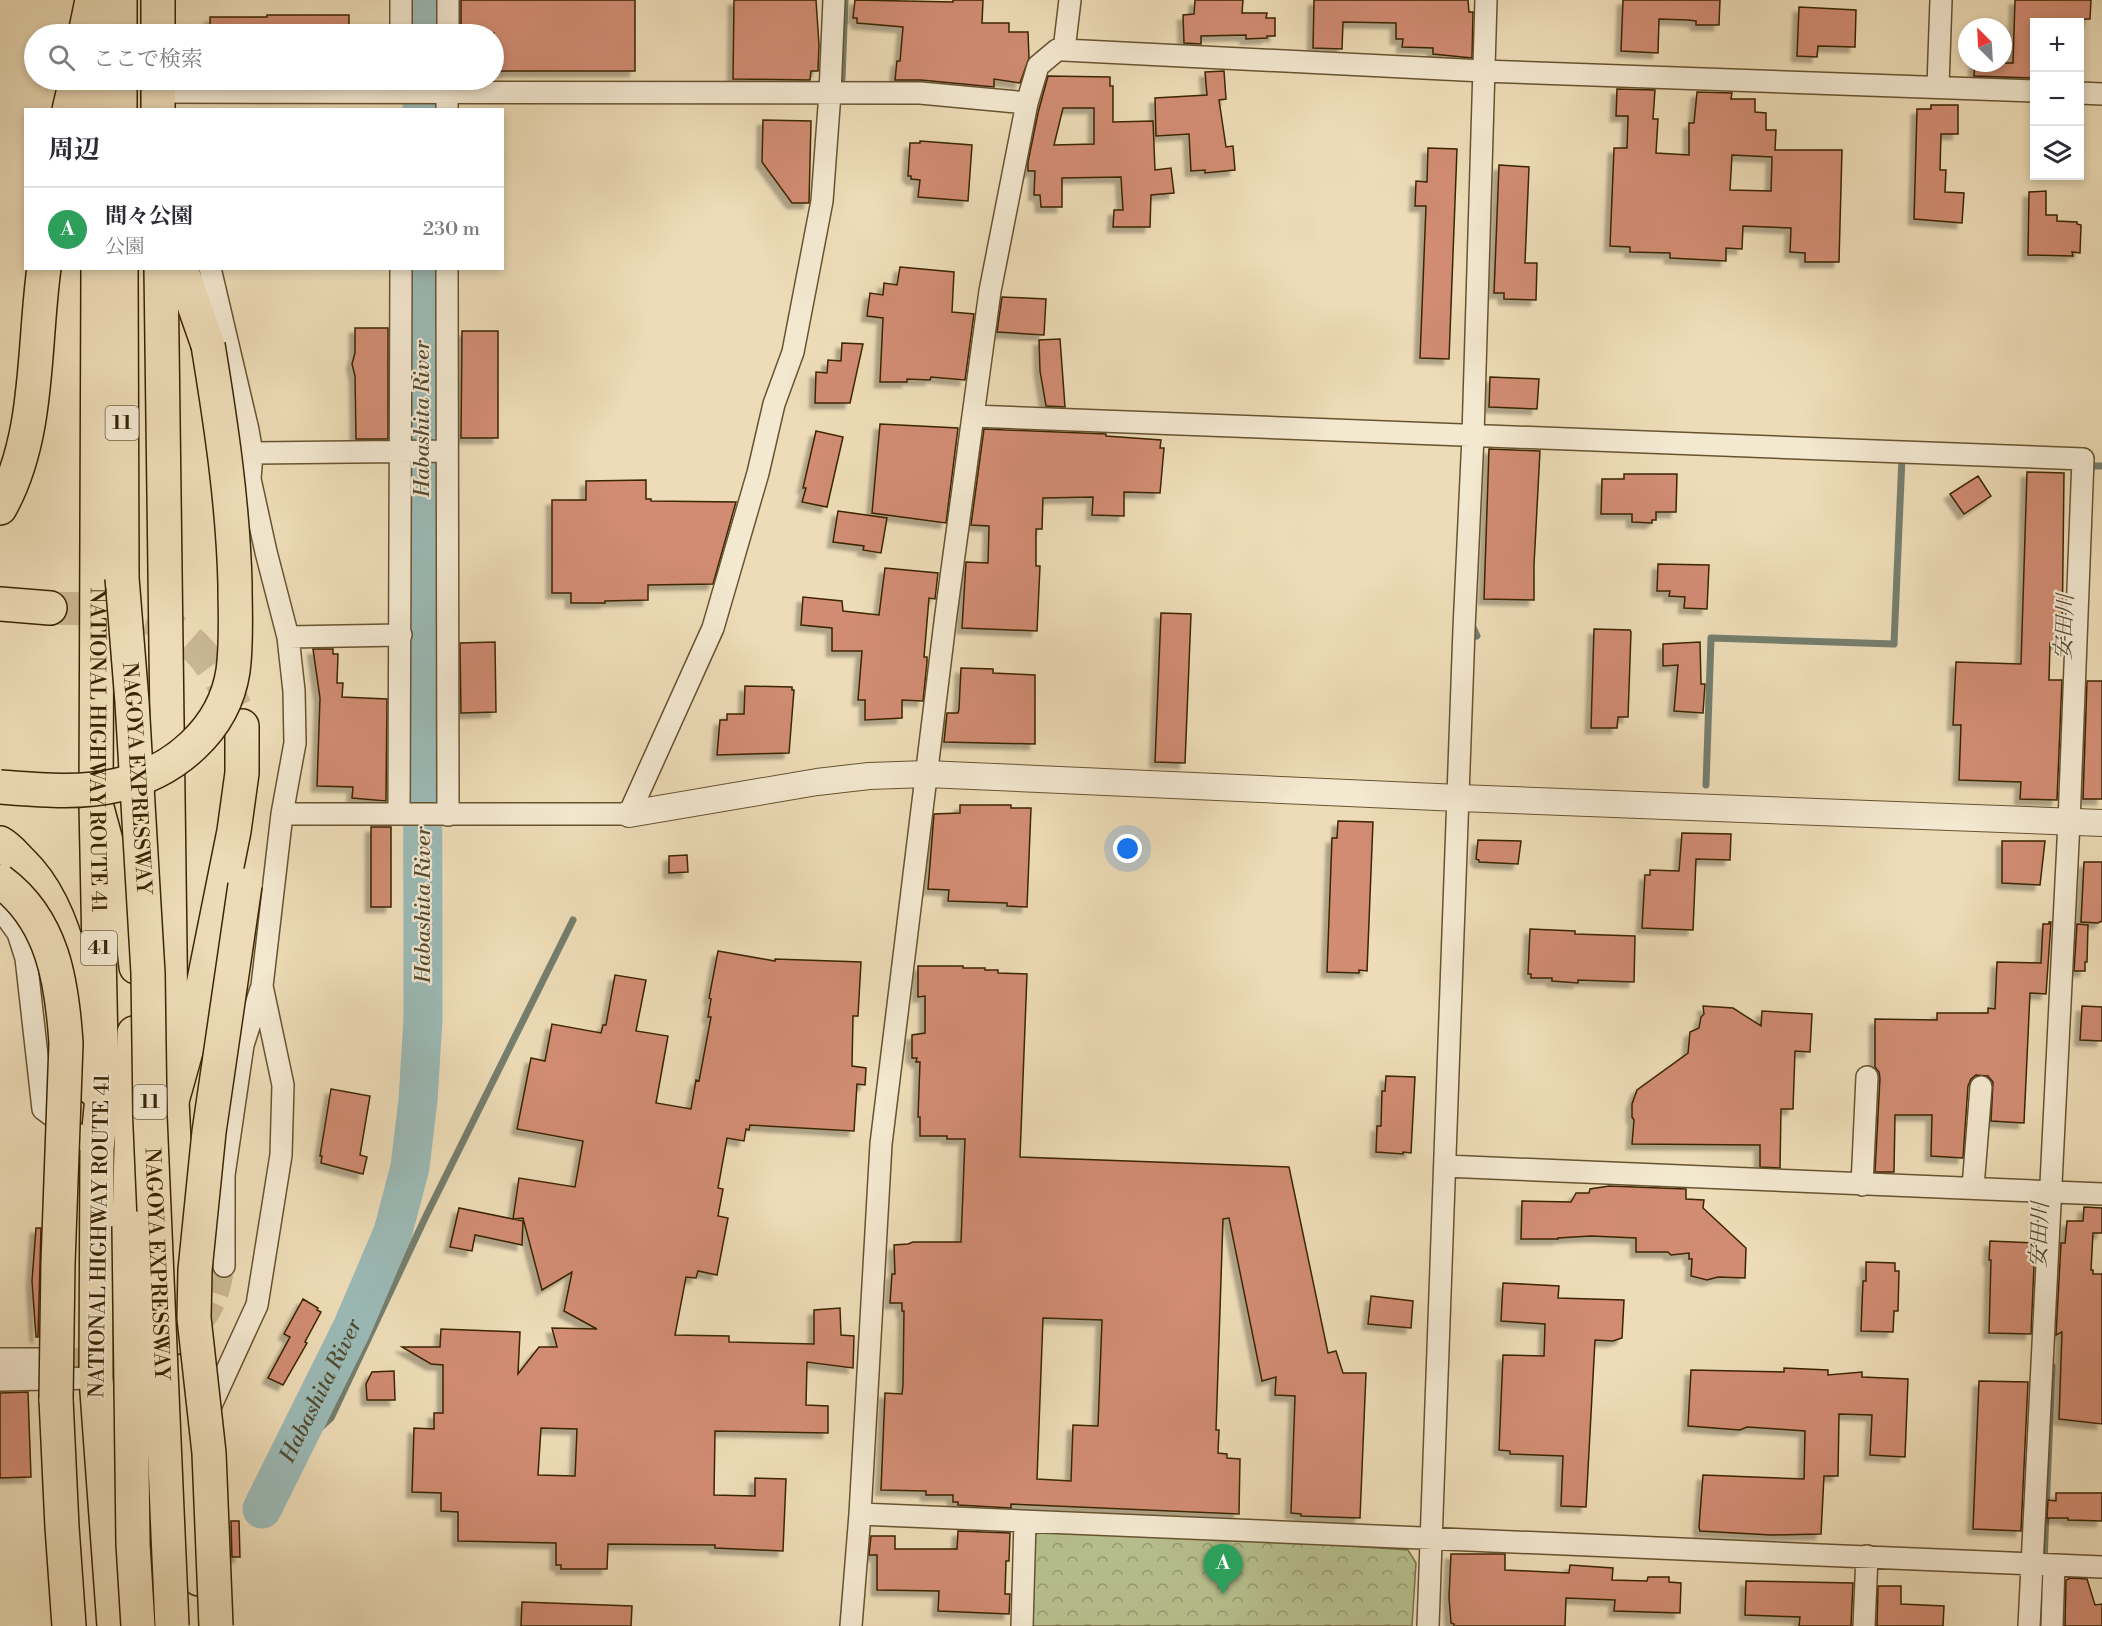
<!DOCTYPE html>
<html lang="ja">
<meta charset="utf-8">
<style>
body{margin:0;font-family:"Libre Bodoni","Noto Serif JP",serif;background:#f7f7f7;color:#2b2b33}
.controls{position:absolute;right:18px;top:18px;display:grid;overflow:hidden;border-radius:0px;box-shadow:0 3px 9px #0003}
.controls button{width:54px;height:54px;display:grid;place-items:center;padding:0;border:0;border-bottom:2px solid #e1e1e2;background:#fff;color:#2b2b33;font:30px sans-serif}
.compass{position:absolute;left:1958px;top:18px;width:54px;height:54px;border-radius:50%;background:#fff;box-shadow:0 3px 9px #0003;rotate:336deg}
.you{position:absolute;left:1128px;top:849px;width:21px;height:21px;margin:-15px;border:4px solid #fff;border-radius:50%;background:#1a73e8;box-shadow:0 0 0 9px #1a73e833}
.badge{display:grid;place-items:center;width:39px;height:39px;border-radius:50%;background:#8f2418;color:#fff;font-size:20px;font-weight:700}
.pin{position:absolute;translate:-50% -50px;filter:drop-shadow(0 2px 3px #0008)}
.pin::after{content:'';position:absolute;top:32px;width:21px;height:18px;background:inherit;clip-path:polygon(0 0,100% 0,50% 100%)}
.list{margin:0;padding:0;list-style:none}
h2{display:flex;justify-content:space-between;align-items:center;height:78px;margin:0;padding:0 24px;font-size:26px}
h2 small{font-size:20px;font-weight:400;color:#7c7c81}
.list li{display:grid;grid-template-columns:39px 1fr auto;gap:18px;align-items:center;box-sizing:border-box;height:84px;padding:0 24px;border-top:2px solid #e1e1e2}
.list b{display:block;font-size:22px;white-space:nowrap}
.list p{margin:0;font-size:20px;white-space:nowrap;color:#7c7c81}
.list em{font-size:20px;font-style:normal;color:#7c7c81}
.icon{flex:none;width:33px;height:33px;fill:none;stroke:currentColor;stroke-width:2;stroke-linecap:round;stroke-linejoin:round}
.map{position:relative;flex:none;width:2102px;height:1626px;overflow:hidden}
.search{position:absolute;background:#fff;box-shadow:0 3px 9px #0003;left:24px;top:24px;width:480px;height:66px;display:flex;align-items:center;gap:15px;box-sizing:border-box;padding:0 21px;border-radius:33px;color:#7c7c81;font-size:22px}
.panel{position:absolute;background:#fff;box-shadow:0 3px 9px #0003;left:24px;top:108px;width:480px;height:162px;border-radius:0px}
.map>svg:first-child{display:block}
.park{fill:url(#park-crowns);stroke:#797249;stroke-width:1.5}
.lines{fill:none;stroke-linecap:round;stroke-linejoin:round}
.stream{stroke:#757e6e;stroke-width:7}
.river{stroke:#9bbab6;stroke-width:39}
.building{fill:#d18c73;stroke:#3b2503;stroke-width:1.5;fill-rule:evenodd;filter:url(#shadow)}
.minor-tunnel{stroke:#c9b793;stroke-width:21;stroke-dasharray:21 10;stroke-linecap:butt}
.motorway-tunnel{stroke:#c9b793;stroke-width:33;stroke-dasharray:33 16;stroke-linecap:butt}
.minor-casing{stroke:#685330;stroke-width:24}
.tertiary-casing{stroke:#685330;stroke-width:28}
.trunk-casing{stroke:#3b2503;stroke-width:36}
.motorway-casing{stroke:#3b2503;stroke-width:36}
.minor{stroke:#f3e8d0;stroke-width:21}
.tertiary{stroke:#f3e8d0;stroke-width:26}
.trunk{stroke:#eddcb7;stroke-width:33}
.motorway{stroke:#eddcb7;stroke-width:33}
.motorway-bridge-casing{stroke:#3b2503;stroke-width:36;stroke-linecap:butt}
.motorway-bridge{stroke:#eddcb7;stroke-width:33}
.labels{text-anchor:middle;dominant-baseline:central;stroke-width:4.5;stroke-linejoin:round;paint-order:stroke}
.shield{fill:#f3e8d0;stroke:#726040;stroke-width:1.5}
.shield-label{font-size:20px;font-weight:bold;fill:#3b2503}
.street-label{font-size:21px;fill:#3b2503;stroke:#f3e8d0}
.water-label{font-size:22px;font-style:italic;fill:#534a30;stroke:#f3e8d0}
</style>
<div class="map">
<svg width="2102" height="1626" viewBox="0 0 2102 1626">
<defs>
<pattern id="park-crowns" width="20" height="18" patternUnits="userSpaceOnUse" patternTransform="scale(1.5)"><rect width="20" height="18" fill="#b7c08f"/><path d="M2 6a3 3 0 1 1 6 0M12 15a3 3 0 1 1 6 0" fill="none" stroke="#969c73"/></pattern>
<filter id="shadow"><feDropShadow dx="-5.5" dy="5.5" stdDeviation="1.5" flood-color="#0004"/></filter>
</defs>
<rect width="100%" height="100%" fill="#eddcb7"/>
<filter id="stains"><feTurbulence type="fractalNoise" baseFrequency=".00333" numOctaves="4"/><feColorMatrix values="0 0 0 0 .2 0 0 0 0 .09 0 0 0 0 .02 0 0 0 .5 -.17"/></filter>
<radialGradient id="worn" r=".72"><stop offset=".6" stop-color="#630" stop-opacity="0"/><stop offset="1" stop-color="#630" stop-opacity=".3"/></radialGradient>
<path class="park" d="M1043 1525 1408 1550 1416 1563 1412 1626H1030L1033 1539Z"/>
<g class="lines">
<path class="stream" d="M842 79 845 0
M2089 468V466H2102
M1471 623 1477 636
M1706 785 1711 638 1894 644 1902 457H1905
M287 1458 331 1418 426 1216 573 920
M2044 1562 2052 1366"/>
<g class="river">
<path d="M422 34V0"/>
<path d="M422 110V80"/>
<path id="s1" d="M262 1509 352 1328 393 1232 410 1167 418 1100 423 1019 422 268"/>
</g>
</g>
<path class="building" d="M461 0H635V71H494V33H461Z
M734 0H816L819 45 818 71H811L810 80 733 79Z
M855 0 953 2V0H983L982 23H1009V32H1028L1029 58 1020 83 994 79V87L921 80H895L897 61H900L903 27 857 23V18H853Z
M1195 0H1243L1242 13H1267L1266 18H1275V36H1267V38L1246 39V35L1201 36V44L1184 43 1183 15 1194 14Z
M1314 0H1468L1469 12H1473L1472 58 1433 54V48L1402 47 1403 39H1396V23L1343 22 1342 49 1313 48Z
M1623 0H1720L1719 25H1696V21L1688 20 1659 19 1658 53 1621 51Z
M2015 0H2091L2090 19H2075V22H2034L2031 78 1974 76 1975 63H2013Z
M1799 7 1856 10 1855 47 1818 46 1817 57 1797 56Z
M267 15H349V34H210V17H267Z
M1224 71 1226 99 1219 100 1226 147 1233 146 1235 170 1205 173V170L1191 171 1189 134 1156 136 1155 98 1207 95 1205 72Z
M1048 76 1110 77V86H1113V122L1153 121 1155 170 1171 168 1174 193 1151 195 1150 227H1113L1114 210H1123L1121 177 1062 178V207H1041L1040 195H1034L1035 171H1028V162L1038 113ZM1063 108H1094V144L1054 145Z
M1617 89 1655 90 1653 119H1658L1656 153 1689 155V123H1694L1697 92 1732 93 1731 99H1755V112L1766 113V130H1776L1775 150H1842L1839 262H1805V253L1790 252 1791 228 1743 226 1742 249 1726 248V261L1670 258V253L1630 252V247L1610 246 1614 148H1627L1628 116H1616ZM1732 155 1772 157 1771 191 1730 190Z
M1931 105H1958V134H1941L1940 170H1946L1945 192 1964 193 1962 223 1914 219 1917 109H1931Z
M763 120 811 121 809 203H792L762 162Z
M920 141 972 145 968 201 918 197 920 180 911 179V176H908L910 143H920Z
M1428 148 1457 149 1449 359 1420 358 1426 206H1415L1416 181 1427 182Z
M1499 165 1529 167 1525 263H1537L1536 300 1504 299V293H1494Z
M2046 191V215H2057V221L2077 222V224L2081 225 2080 253 2072 252 2073 256 2028 255 2029 192Z
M900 267 954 272 952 312 974 314 965 380 931 377 930 380 907 379V382H880L883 318 867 316 870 293 883 295 884 283 897 285Z
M1002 297 1046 299 1044 335 997 332Z
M355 328H388V439H356L355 376 352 364 355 353Z
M462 331H498V438H461Z
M1060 339 1065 407 1046 406 1040 371 1039 340Z
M842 343 863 344 850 403H815L816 372 827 373 828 360 841 361Z
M1490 377 1539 379 1537 409 1489 407Z
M880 424 958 428 946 523 872 513Z
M984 429 1106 434V436L1161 440 1160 448H1164L1160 493 1124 492V516L1092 515 1093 497 1043 498 1042 529H1036V566H1040L1037 631 962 628 966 562 988 563 989 526 971 525Z
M816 431 843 437 827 507 802 502 806 488H803Z
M1489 449 1540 451 1534 565V600L1484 599Z
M2027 472 2064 473 2062 644 2050 643 2049 680H2062L2057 800 2020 799 2021 782 1959 780 1961 725H1953L1956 662 2021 664Z
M1624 474H1677L1676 512H1656V520H1652V523L1632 522V514H1601L1602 479H1624Z
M1978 476 1991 496 1964 514 1950 494Z
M646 480V499H651V501L736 502 713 584 648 585V600L605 601V603H571V593H552V500H586V481Z
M838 511 887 518 881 553 863 550 864 546 833 542Z
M1658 564 1709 565 1707 609 1684 608 1685 597 1669 596 1670 591H1657Z
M885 568 938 573 935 599 929 598 924 657H927V662L923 701 902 700V718L865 720V700H858L862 651H832V628L801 625 803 597 842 601 843 611 879 615Z
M1161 613 1191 614 1185 763 1155 762Z
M1594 629 1630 630 1631 632 1628 717H1618L1617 728H1591Z
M495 642 496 712 461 713 460 643Z
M1700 642 1701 684H1705L1703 713 1674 711 1678 665 1663 666V644Z
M313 649H333V654H338L337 683H343L342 697 387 699 386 801 352 798 353 787 317 786 320 698Z
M961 668 993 669V673L1035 675V744L944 742 947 713H958L959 709Z
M2087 681H2102V799H2083Z
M745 686 792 687V690H794L789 753 717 755 720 720H727V714H744Z
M960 805H1011V808H1031L1027 907 1007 906V903L948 901 949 890 928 889 934 814 960 813Z
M1338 821 1373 822 1367 971 1359 970V973L1327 972 1332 838H1337Z
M371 827H391V907H371Z
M1682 833 1731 834 1730 860 1696 859 1693 930 1642 928 1645 875H1650V870L1679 871Z
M1478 840 1521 841 1518 864 1479 862V860L1476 859Z
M2002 841H2045L2040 885 2002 883Z
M687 855 688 872 669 873V856Z
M2084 862H2102V921L2098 923 2081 922Z
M2049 922H2051L2046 994 2030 993 2024 1123 1991 1121 1993 1082 1988 1076 1976 1075 1971 1079 1968 1086 1963 1158 1931 1156 1932 1115H1895L1894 1172H1875L1880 1078 1879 1072 1875 1067V1019L1937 1020V1013H1988V1008L1995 1009 1997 962 2041 963 2043 924H2049Z
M2077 924 2088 925 2087 962H2085V971H2074Z
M1530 929 1575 931V934L1635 936 1634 982 1578 980V983L1552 981V978H1531V974H1528Z
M718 951 775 961V959L861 962 858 1016H853L852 1066 866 1068 865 1085 857 1084 854 1131 750 1125 749 1130 746 1129 744 1141 727 1138 718 1188 723 1189 718 1216 728 1218 717 1275 698 1271 696 1278 686 1277 675 1335 729 1336V1342L814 1344V1310L840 1308 841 1335 854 1336 853 1368 807 1362 806 1405 828 1406V1433L715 1431 714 1495 755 1496V1478L786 1479 783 1551 715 1548V1545L608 1544 607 1569H561V1565H556V1543L458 1541V1512L441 1511V1493L412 1492 414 1428 434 1429V1413H443V1365L431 1364 402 1347H440L441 1329 520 1332 518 1374 539 1347H557L552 1328 597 1329 564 1311 572 1272 542 1290 523 1218 513 1219 523 1221 522 1245 475 1235 472 1251 450 1247 459 1208 513 1219 519 1178 575 1187 583 1141 517 1129 531 1058 545 1061 552 1024 601 1033 603 1025H606L615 975 646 980 636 1031 668 1036 656 1103 691 1109 696 1080 699 1081 711 1017H708L711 999 709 998ZM541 1428 577 1429 575 1476 538 1475Z
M918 966H963V968H985V970H998V973L1027 974 1020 1157 1289 1167 1328 1353 1336 1351 1343 1373H1366L1360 1518 1301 1516V1514L1291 1513 1295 1396 1275 1395 1276 1377 1262 1381 1229 1218 1223 1219 1216 1430H1219L1218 1453 1227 1454V1458L1240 1459 1239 1514 1011 1504V1508L958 1505V1502H953V1495H926V1491L881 1490 885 1393 902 1394 903 1385 904 1311H902V1303H890L892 1274H895L894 1245 908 1244 913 1242H961L965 1139H947V1136H920V1117H918L920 1062H916L917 1058H912V1035L925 1033V996L918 997ZM1043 1318 1102 1320 1098 1426 1073 1425 1071 1481 1037 1479Z
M1703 1006 1733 1008 1761 1026 1762 1011 1812 1014 1810 1052 1795 1051 1793 1109H1781L1780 1168 1760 1167V1145L1632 1144 1634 1120 1632 1117V1104L1637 1090 1688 1053 1690 1032 1699 1028 1701 1017 1704 1014Z
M2082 1006 2102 1007V1041L2080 1040Z
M1386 1076 1415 1077 1411 1153 1403 1152V1154L1376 1152 1377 1126H1381L1382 1091H1385Z
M331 1089 370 1096 360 1155 367 1157 363 1174 321 1163 322 1156H320Z
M1609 1186 1686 1189V1199L1704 1200 1703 1208 1746 1248 1745 1278 1718 1277 1707 1280 1691 1276 1692 1259H1689V1253L1671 1255 1668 1252H1636V1238L1591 1236 1558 1238V1239H1521L1522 1201 1571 1202 1576 1193H1589L1590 1189Z
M2084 1207 2102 1208V1233H2093L2091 1270H2093V1274H2102V1424L2059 1419 2062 1332 2056 1335 2061 1243H2065L2067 1221H2083Z
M36 1228H41L38 1337H36L32 1281Z
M1990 1241 2035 1243 2031 1334 1989 1333 1991 1260H1989Z
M1866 1262 1895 1263V1271H1899L1898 1311H1894L1893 1332 1861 1331 1863 1281H1866Z
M1503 1283 1559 1286 1558 1298 1624 1300 1622 1338 1613 1341 1595 1340 1586 1507 1561 1506 1563 1456 1510 1454V1451L1499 1450 1503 1355 1544 1356 1545 1324 1501 1321Z
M1371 1296 1413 1301 1411 1328 1368 1324Z
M303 1299 318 1308 317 1310 321 1312 305 1342 307 1343 283 1385 268 1378 290 1337 284 1334Z
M1784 1368 1828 1370V1375L1862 1372V1377L1908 1379 1905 1457 1870 1455 1872 1415 1839 1414 1838 1476H1824L1821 1534 1771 1535 1700 1531 1699 1527 1703 1475 1804 1479 1805 1431 1747 1427 1740 1430 1688 1426 1691 1370 1784 1372Z
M394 1371 395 1400H367L366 1384 372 1372Z
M1979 1381 2028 1382 2021 1531 1973 1529Z
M28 1392 31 1477 0 1478V1393Z
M2056 1493H2102V1521L2068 1520V1518H2047L2048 1500 2056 1501Z
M231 1521H239L240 1557H232Z
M958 1531 1010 1533 1009 1561H1006L1005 1594H1010L1009 1614 938 1611 939 1591 877 1590V1555H869L871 1536H895V1549H957Z
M1451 1554H1505V1570L1569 1573 1570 1565 1613 1568 1612 1580 1647 1581 1648 1577H1669V1582L1681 1583 1680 1613 1614 1611 1615 1600 1566 1598 1565 1626H1454V1624L1451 1623 1449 1597Z
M2071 1578 2087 1579 2095 1605 2102 1604V1626H2065L2066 1580Z
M1746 1581 1853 1583 1851 1626H1799L1800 1617 1745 1615Z
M1878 1586H1901V1604L1944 1606 1943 1626H1877Z
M522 1602 632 1606 631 1626H521Z"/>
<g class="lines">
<path class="minor-tunnel" d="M152 1354C199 1336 217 1316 224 1266
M61 1359 109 1358"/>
<path class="motorway-tunnel" d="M50 608C74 609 99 608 123 612 183 620 211 658 236 708"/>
<defs>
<path id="minor" d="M401 0V34
M448 34V0
M1064 50 1070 0
M1938 86 1941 0
M158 92 920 93 1027 103
M2080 93 2102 94
M447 110V80
M447 268 448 815
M973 416 2083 459 2069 822 2029 1626
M252 453 447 451
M288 637 401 635
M399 813 401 268
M282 814H629L713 628 758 473 774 404 793 352 822 201 830 93 834 0
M0 908 18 933 26 958 43 1109 97 1149
M1445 1166 2102 1194
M1862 1185 1867 1077
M1973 1187 1981 1087
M224 1266V1175L243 1045 261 989
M0 1359H61
M0 1380 96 1378
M207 1414 257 1305 281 1155 283 1085 262 986 282 814 295 743 294 691 288 637 266 552 250 479 252 453 248 430 210 268
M860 1514 2102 1567
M851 1626 860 1514 881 1144 946 614 990 291 1027 103 1038 66 1057 50H1064L1483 71 2034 91
M1022 1626 1025 1522
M1428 1626 1464 629 1473 436 1486 0
M1864 1626 1867 1556
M2052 1626 2054 1565"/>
<path id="tertiary" d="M629 814 817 782 869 776 927 774 1459 798 2102 823"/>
<g id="trunk">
<path d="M158 34V0"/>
<path d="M158 80V110"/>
<path d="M99 110V80"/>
<path id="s2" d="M98 268 96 804 102 1097 97 1149 96 1378 114 1626"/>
<path d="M161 268 172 1101 182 1298"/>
<path d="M186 1370 199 1579"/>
</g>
<path id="motorway" d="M120 0V34
M85 34 92 0
M120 80V110
M69 110 76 80
M121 268 122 578
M181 268 208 345
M0 508C40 436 33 348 44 268
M0 604 50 608
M96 804 133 940 136 967
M0 843C9 848 14 855 21 862 74 913 83 1013 88 1084L102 1097
M172 1101 199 1005 234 831 242 773V726
M129 1226 134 1033
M56 1399 62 1527 69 1626"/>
</defs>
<use href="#minor" class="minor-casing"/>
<use href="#tertiary" class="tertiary-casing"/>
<use href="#trunk" class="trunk-casing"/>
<use href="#motorway" class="motorway-casing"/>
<use href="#minor" class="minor"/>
<use href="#tertiary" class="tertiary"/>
<use href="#trunk" class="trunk"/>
<use href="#motorway" class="motorway"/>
<defs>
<g id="motorway-bridge">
<path id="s3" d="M122 578 132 702 148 973 150 1116 172 1626"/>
<path d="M0 787C39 790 80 794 118 785 174 772 224 730 233 671 237 642 235 613 235 584 233 504 221 424 208 345"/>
<path d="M0 881C53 920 62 982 66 1043L58 1263 56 1399"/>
<path d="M129 1226 133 1544 138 1626"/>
<path d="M216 1626 209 1453 194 1318 195 1270 209 1132 245 885"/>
</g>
</defs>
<use href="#motorway-bridge" class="motorway-bridge-casing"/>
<use href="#motorway-bridge" class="motorway-bridge"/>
</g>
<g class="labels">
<g class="shield">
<rect x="105.5" y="406" width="33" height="34" rx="4.5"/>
<rect x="81" y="931" width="36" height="34" rx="4.5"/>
<rect x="133.5" y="1085" width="33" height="34" rx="4.5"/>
</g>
<g class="shield-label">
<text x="122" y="423">11</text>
<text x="99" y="948">41</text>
<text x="150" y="1102">11</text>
</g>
<g class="street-label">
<text stroke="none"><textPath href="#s2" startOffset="482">NATIONAL HIGHWAY ROUTE 41</textPath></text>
<text stroke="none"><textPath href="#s3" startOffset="201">NAGOYA EXPRESSWAY</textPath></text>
<text transform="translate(100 1236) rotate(-89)">NATIONAL HIGHWAY ROUTE 41</text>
<text stroke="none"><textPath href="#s3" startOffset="687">NAGOYA EXPRESSWAY</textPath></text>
</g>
<g class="water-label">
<text transform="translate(422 419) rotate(-90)">Habashita River</text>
<text transform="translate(2065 627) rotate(-88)">安田川</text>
<text transform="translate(423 905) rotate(-90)">Habashita River</text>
<text transform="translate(2040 1235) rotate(-88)">安田川</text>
<text stroke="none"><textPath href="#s1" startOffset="132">Habashita River</textPath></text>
</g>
</g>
<rect width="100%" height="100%" filter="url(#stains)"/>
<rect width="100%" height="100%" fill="url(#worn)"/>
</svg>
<div class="controls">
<button>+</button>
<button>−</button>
<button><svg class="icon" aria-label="layers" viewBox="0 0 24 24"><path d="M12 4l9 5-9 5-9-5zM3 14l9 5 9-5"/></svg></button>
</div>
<svg class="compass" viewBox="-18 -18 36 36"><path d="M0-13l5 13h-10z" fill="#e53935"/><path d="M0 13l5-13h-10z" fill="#7c7c81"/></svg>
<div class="you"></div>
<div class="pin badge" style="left:1223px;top:1594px;background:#2e9e5b">A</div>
<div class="search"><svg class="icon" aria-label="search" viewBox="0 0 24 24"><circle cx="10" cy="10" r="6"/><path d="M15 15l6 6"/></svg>ここで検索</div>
<section class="panel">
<h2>周辺<small></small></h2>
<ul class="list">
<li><span class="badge" style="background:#2e9e5b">A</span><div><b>間々公園</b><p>公園</p></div><em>230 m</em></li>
</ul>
</section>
</div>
